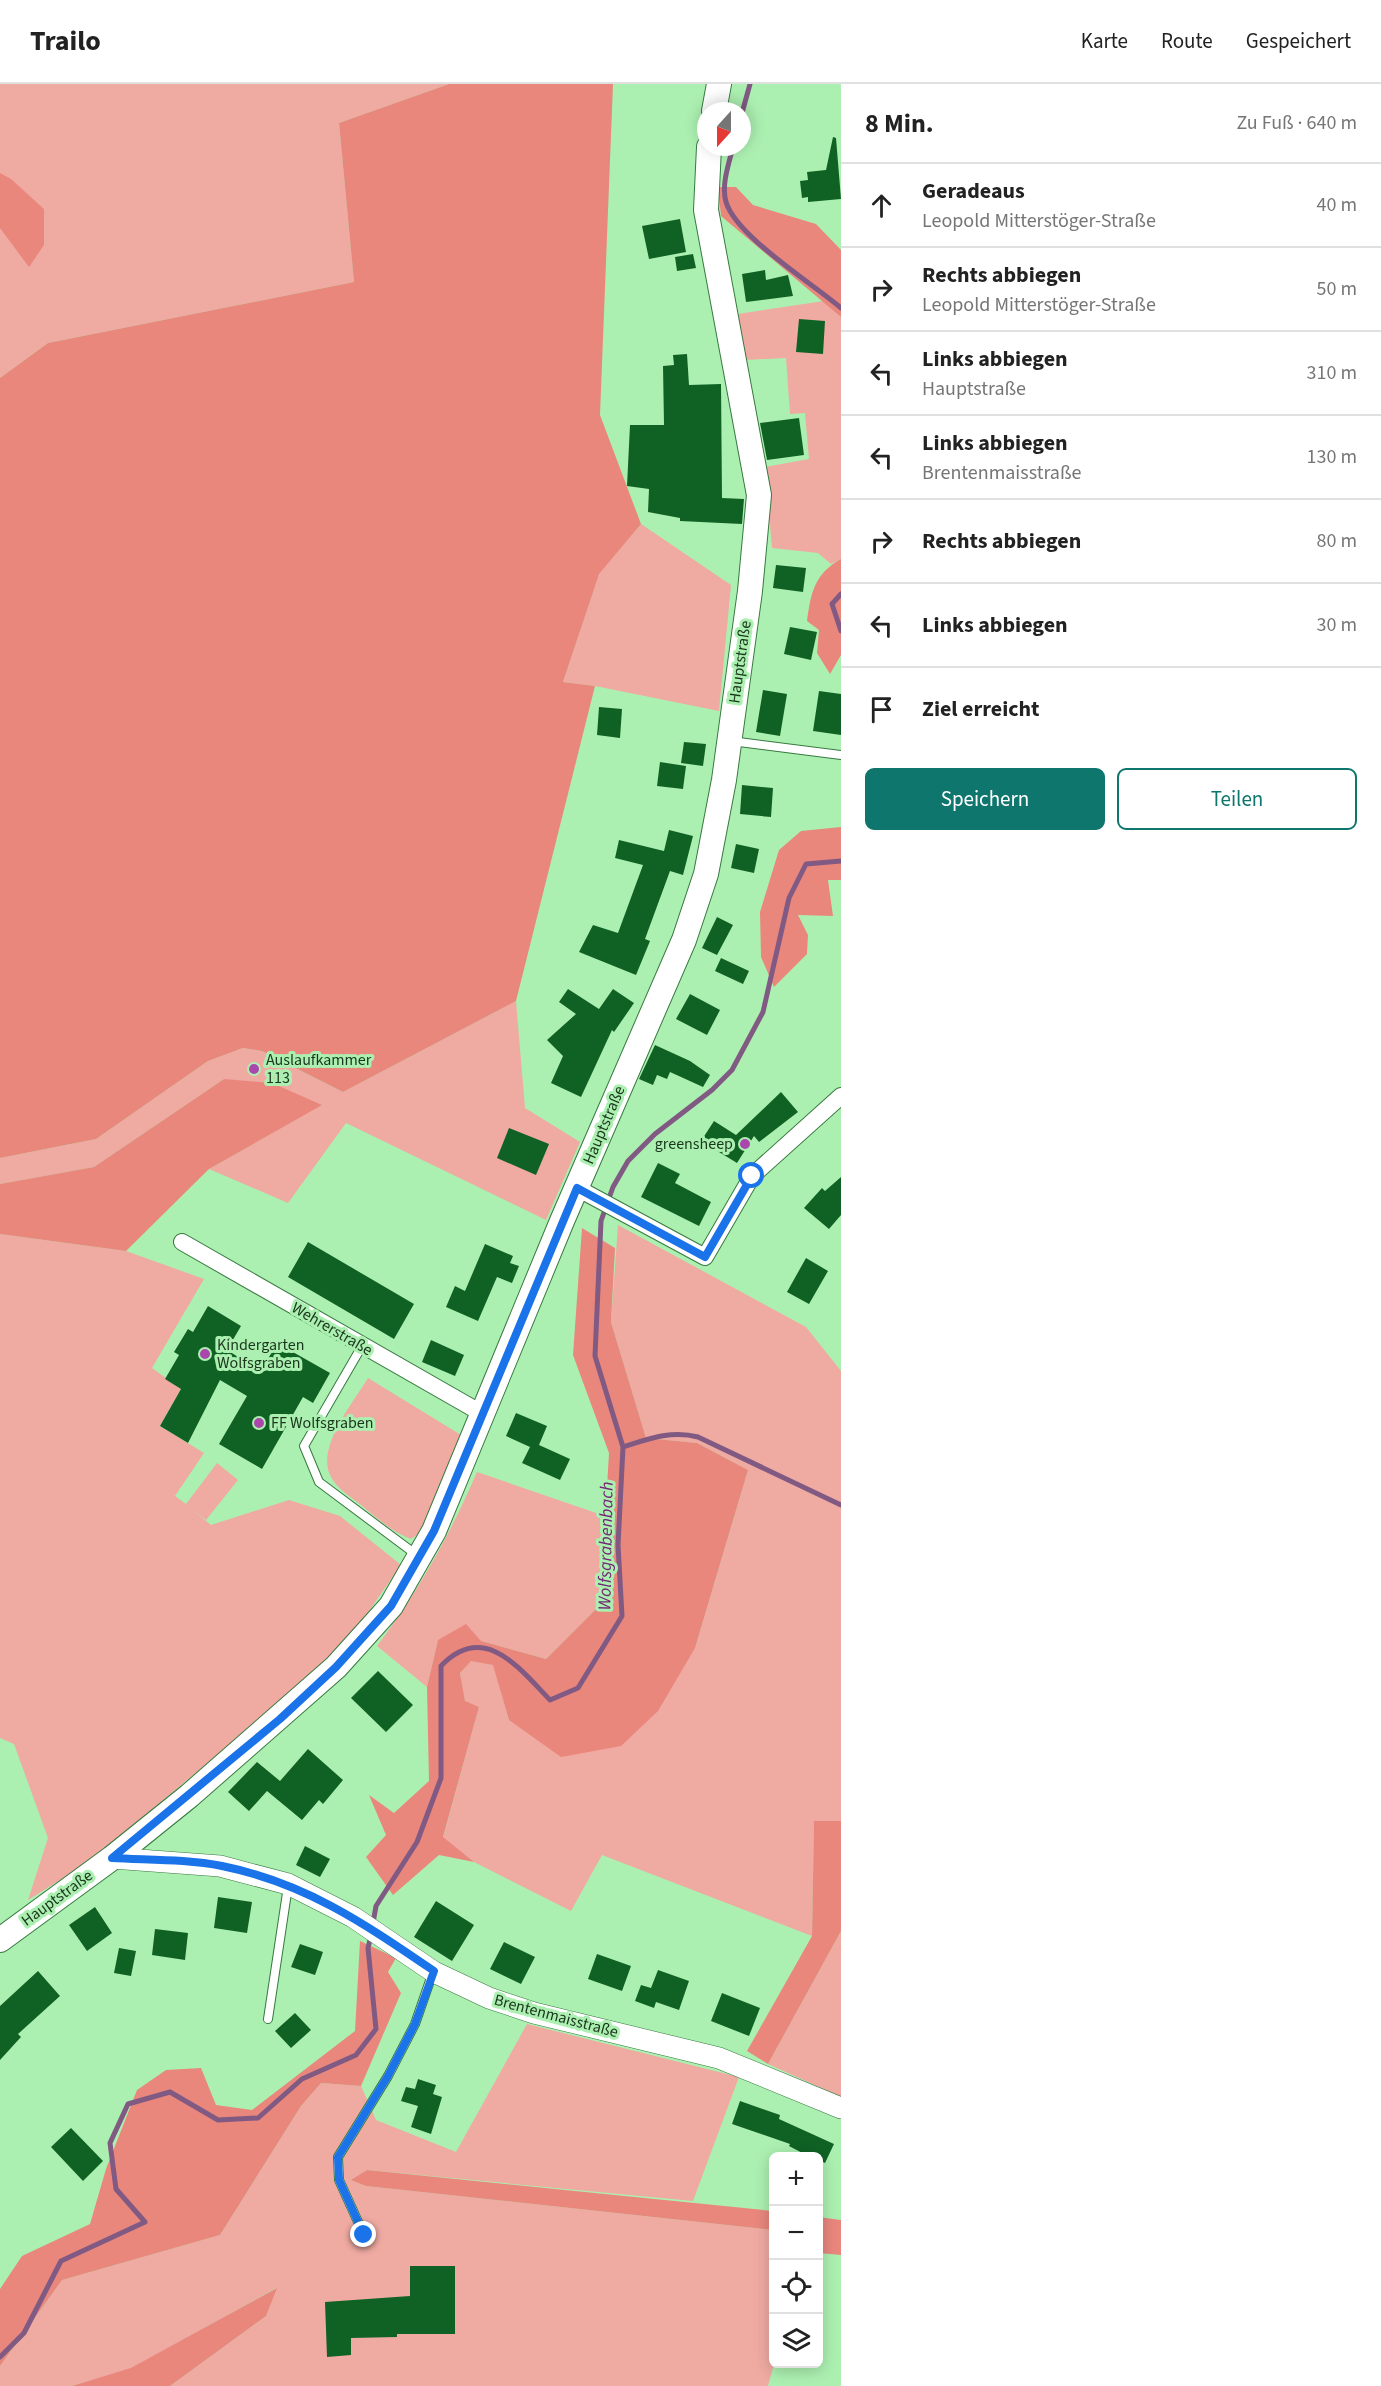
<!DOCTYPE html>
<html lang="de">
<meta charset="utf-8">
<style>
body{margin:0;font-family:"Source Sans 3",sans-serif;background:#f6f6f6;color:#222}
.controls{position:absolute;right:18px;bottom:18px;display:grid;overflow:hidden;border-radius:9px;box-shadow:0 3px 15px #0003}
.controls button{width:54px;height:54px;display:grid;place-items:center;padding:0;border:0;border-bottom:2px solid #e0e0e0;background:#fff;color:#222;font:30px sans-serif}
.compass{position:absolute;left:697px;top:18px;width:54px;height:54px;border-radius:50%;background:#fff;box-shadow:0 3px 15px #0003;rotate:201deg}
.stop{position:absolute;width:18px;height:18px;margin:-14px;border:4px solid #1a73e8;border-radius:50%;background:#fff}
.stop.end{background:#1a73e8;border-color:#fff;box-shadow:0 2px 6px #0008}
.list{margin:0;padding:0;list-style:none}
h2{display:flex;justify-content:space-between;align-items:center;height:78px;margin:0;padding:0 24px;font-size:26px}
h2 small{font-size:20px;font-weight:400;color:#767676}
.list li{display:grid;grid-template-columns:39px 1fr auto;gap:18px;align-items:center;box-sizing:border-box;height:84px;padding:0 24px;border-top:2px solid #e0e0e0}
.list b{display:block;font-size:22px;white-space:nowrap}
.list p{margin:0;font-size:20px;white-space:nowrap;color:#767676}
.list em{font-size:20px;font-style:normal;color:#767676}
.actions{display:flex;gap:12px;padding:18px 24px}
.actions a{flex:1;padding:14px 0;border:2px solid #0f766e;border-radius:9px;text-align:center;font-size:21px;color:#0f766e}
.actions .main{background:#0f766e;color:#fff}
.icon{flex:none;width:33px;height:33px;fill:none;stroke:currentColor;stroke-width:2;stroke-linecap:round;stroke-linejoin:round}
.map{position:relative;flex:none;width:841px;height:2302px;overflow:hidden}
header{display:flex;align-items:center;gap:36px;box-sizing:border-box;height:84px;padding:0 30px;background:#fff;border-bottom:2px solid #e0e0e0}
header strong{font-size:28px}
nav{display:flex;gap:33px;margin-inline-start:auto;font-size:21px}
main{display:flex}
aside{flex:1;background:#fff}
.map>svg:first-child{display:block}
.green{fill:#efaaa2}
.forest{fill:#e9877d}
.lines{fill:none;stroke-linecap:round;stroke-linejoin:round}
.stream{stroke:#805a82;stroke-width:5}
.building{fill:#106224}
.service-casing{stroke:#377940;stroke-width:10}
.minor-casing{stroke:#377940;stroke-width:18}
.tertiary-casing{stroke:#377940;stroke-width:22}
.secondary-casing{stroke:#377940;stroke-width:26}
.service{stroke:#fff;stroke-width:8}
.minor{stroke:#fff;stroke-width:16}
.tertiary{stroke:#fff;stroke-width:21}
.secondary{stroke:#fff;stroke-width:24}
.route{stroke:#1a73e8;stroke-width:8}
.poi-dot{fill:#aa47ad;stroke:#acf0b1;stroke-width:2}
.labels{text-anchor:middle;dominant-baseline:central;stroke-width:6;stroke-linejoin:round;paint-order:stroke}
.street-label{font-size:16px;fill:#1a361d;stroke:#acf0b1}
.poi-label{font-size:16px;fill:#1a361d;stroke:#acf0b1;text-anchor:start}
.water-label{font-size:18px;font-style:italic;fill:#742476;stroke:#acf0b1}
</style>
<header>
<strong>Trailo</strong>
<nav><a>Karte</a><a>Route</a><a>Gespeichert</a></nav>
</header>
<main>
<div class="map">
<svg width="841" height="2302" viewBox="0 0 841 2302">
<rect width="100%" height="100%" fill="#acf0b1"/>
<path class="green" d="M0 0H449L339 39 354 198 48 259 0 294Z
M824 217 841 233V475L831 480 818 469 772 464 765 383 809 375 805 329 790 330 786 274 745 276 738 230Z
M641 440 731 501 719 627 595 602 563 598 599 489Z
M516 917 525 1024 580 1058 546 1136 346 1039 288 1119 209 1085 321 1021 224 995 94 1083 0 1100V1074L96 1055 208 977 243 964 262 967 343 1008Z
M618 1141 806 1243 841 1287V1737L814 1738 812 1852 602 1771 571 1827 474 1778 443 1754 479 1623 465 1618 460 1589 471 1576 494 1581 509 1636 695 1564 748 1386 697 1359 646 1354 611 1238Z
M0 1150 126 1167 204 1195 152 1284 181 1305 160 1342 204 1369 175 1412 186 1420 217 1379 238 1396 206 1436 193 1426 211 1441 289 1416 340 1432 401 1481 357 1544 300 1601 92 1776 28 1816 48 1754 14 1660 0 1654Z
M368 1294 461 1351 421 1448 411 1455C392 1448 377 1434 361 1421 351 1413 337 1405 331 1393 315 1364 353 1319 368 1294Z
M477 1388 605 1432 600 1521 546 1575 481 1557 438 1556 427 1603 377 1562C419 1506 449 1453 477 1388Z
M841 1847V2013L768 1980Z
M527 1940 739 1993 693 2117 367 2086 352 2096 366 2102 773 2146 774 2280 768 2302H170L266 2232 276 2204 131 2285 72 2302H0V2282L62 2196 220 2151 301 2022 321 1999 361 2002 376 2036 456 2068Z"/>
<path class="forest" d="M449 0H613L600 331 641 440 599 490 563 598 595 602 516 917 343 1008 262 967 243 964 208 977 96 1055 0 1074V294L48 259 354 198 339 39Z
M0 89 11 95 44 125V161L29 183 0 144Z
M718 103H736L753 121 816 140 841 166V233L721 132Z
M841 475V571L830 590 817 569 819 546 807 537C811 509 814 490 841 475Z
M841 743V796H828L833 832 798 831 808 851 807 870 774 903 761 873 760 828 779 766 801 747Z
M224 995 272 999 322 1021 209 1085 126 1167 0 1150V1100L94 1083Z
M582 1144 615 1164 611 1238 646 1354 697 1359 748 1386 695 1564 658 1627 621 1662 561 1673 509 1636 493 1581 471 1577 460 1589 465 1617 479 1623 443 1753 474 1778 439 1771 393 1811 366 1773 386 1751 369 1711 394 1729 429 1697 427 1603 438 1556 466 1540 481 1557 546 1575 600 1521 609 1369 573 1271Z
M814 1737H841V1847L768 1980 747 1967 812 1852Z
M360 1857 396 1874 388 1888 401 1909 361 2002 321 1999 301 2022 220 2151 62 2196 0 2282V2205L22 2172 90 2140 106 2085 137 2006 166 1986 201 1984 216 2021 252 2026 355 1947Z
M367 2086 773 2127V2146L366 2102 351 2096Z
M818 2133 841 2136V2171L819 2169Z
M277 2204 266 2232 170 2302H72L131 2284Z"/>
<g class="lines">
<path class="stream" d="M742 29 750 0
M733 63C729 79 721 101 726 118 736 152 812 199 841 224
M841 510 832 520 841 547
M623 1363C648 1355 671 1346 698 1353L841 1421
M373 1839 376 1822 417 1758 441 1694V1582C484 1537 519 1584 550 1616L578 1604 622 1532 618 1461 623 1363 595 1272 601 1137 613 1103 628 1077 655 1050 712 1006 732 986 763 928 789 814 806 780 841 777
M0 2273 24 2249 61 2177 145 2138 116 2105 110 2059 128 2020 170 2008 218 2036 258 2034 302 1995 356 1971 376 1945 368 1864 371 1851"/>
</g>
<path class="building" d="M833 53 836 54 841 115 808 118V113L802 114 800 97 808 96 807 88 826 86Z
M680 135 686 168 649 175 642 142Z
M693 170 696 184 677 187 675 173Z
M765 186 766 196 788 191 793 212 746 218 742 190Z
M799 235 825 237 823 270 796 268Z
M687 270 689 301 721 300 722 414 744 415 742 440 680 437V434L648 428 649 405 627 402 630 341H664L663 282 674 281 673 271Z
M799 334 804 371 767 376 760 339Z
M776 481 806 484 803 508 773 504Z
M790 543 817 548 811 576 784 570Z
M763 606 787 610 780 652 756 648Z
M819 607 841 610V651L813 647Z
M599 623 622 625 620 654 597 651Z
M684 658 706 660 703 682 681 679Z
M660 678 686 682 683 705 657 702Z
M742 701 773 704 771 733 740 730Z
M669 746 693 752 683 791 670 787 645 855 650 857 636 891 579 868 593 841 618 849 643 781 615 774 619 756 664 767Z
M736 760 759 765 754 789 731 784Z
M717 833 733 841 717 871 702 864Z
M721 874 749 887 743 900 715 887Z
M568 905 599 925 613 905 634 919 614 948 612 946 581 1013 551 999 563 972 547 956 576 930 559 918Z
M690 910 720 926 707 951 676 935Z
M655 961 690 977 710 991 703 1003 670 988 667 995 657 991 653 1001 639 995Z
M781 1008 798 1028 759 1058 754 1052 737 1079 701 1057 714 1037 736 1051Z
M509 1044 549 1060 536 1091 497 1074Z
M658 1079 680 1090 675 1099 711 1118 699 1142 641 1113Z
M841 1093V1131L829 1145 804 1124 822 1104 825 1107Z
M308 1158 414 1220 394 1255 288 1193Z
M485 1160 513 1172 510 1179 519 1182 512 1199 497 1193 478 1237 446 1223 455 1202 465 1207Z
M806 1174 828 1187 809 1220 787 1208Z
M208 1222 241 1242 227 1266 261 1287 277 1259 330 1289 313 1319 303 1313 262 1385 219 1360 247 1312 220 1296 188 1359 160 1342 181 1305 165 1295 179 1271 174 1268 188 1245 193 1248Z
M431 1256 464 1271 455 1292 422 1278Z
M516 1329 547 1342 539 1361 570 1375 560 1396 522 1379 530 1363 506 1352Z
M378 1587 413 1621 386 1648 351 1614Z
M308 1665 343 1696 323 1720 319 1716 302 1736 267 1707 249 1727 228 1708 257 1678 280 1697Z
M305 1762 330 1775 320 1793 296 1781Z
M218 1813 252 1818 247 1849 214 1844Z
M436 1817 474 1841 452 1877 414 1853Z
M95 1823 112 1849 87 1867 69 1841Z
M155 1845 188 1849 185 1876 152 1871Z
M504 1858 535 1873 521 1900 490 1885Z
M300 1860 323 1868 315 1891 291 1883Z
M119 1864 136 1867 131 1892 114 1889Z
M597 1870 631 1882 622 1907 588 1895Z
M658 1886 689 1897 679 1926 656 1918 654 1924 635 1917 641 1901 651 1904Z
M38 1887 60 1912 18 1950 21 1953 0 1976V1922Z
M722 1909 760 1924 749 1952 711 1937Z
M295 1929 311 1946 291 1964 275 1947Z
M418 1995 436 2001 433 2010 442 2013 431 2050 411 2043 418 2022 401 2017 406 2003 415 2005Z
M740 2017 780 2031 779 2035 834 2060 825 2079 819 2076V2073H810L789 2062 790 2060 732 2040Z
M71 2044 103 2077 83 2097 51 2063Z
M410 2182H455V2250H397V2253L351 2254V2271L327 2273 325 2218 410 2212Z"/>
<g class="lines">
<defs>
<path id="service" d="M731 657 841 671
M362 1262 304 1362 319 1398 418 1472
M268 1935 288 1802
M364 2151 339 2096 338 2073 388 1992 415 1940 433 1888"/>
<path id="minor" d="M577 1104 705 1173 752 1092 841 1012
M182 1158 483 1330"/>
<path id="tertiary" d="M112 1774 220 1782 288 1800 353 1833 434 1888 489 1914 534 1929 719 1974 841 2024"/>
<path id="secondary" d="M714 27 719 0
M0 1856 112 1774 189 1712 336 1583 391 1522 434 1447 562 1137 684 856 706 790 724 696 750 507 759 411 706 126 709 63"/>
</defs>
<use href="#service" class="service-casing"/>
<use href="#minor" class="minor-casing"/>
<use href="#tertiary" class="tertiary-casing"/>
<use href="#secondary" class="secondary-casing"/>
<use href="#service" class="service"/>
<use href="#minor" class="minor"/>
<use href="#tertiary" class="tertiary"/>
<use href="#secondary" class="secondary"/>
</g>
<g class="lines">
<path class="route" d="M364 2151 339 2096 338 2073 388 1992 415 1940 434 1887C365 1840 306 1799 222 1782 187 1775 148 1776 112 1774L280 1635 336 1583 391 1522 434 1447 577 1104 705 1173 752 1092"/>
</g>
<g class="poi-dot">
<circle cx="254" cy="985" r="6"/>
<circle cx="745" cy="1060" r="6"/>
<circle cx="205" cy="1270" r="6"/>
<circle cx="259" cy="1339" r="6"/>
</g>
<g class="labels">
<g class="street-label">
<text transform="translate(740 578) rotate(-82)">Hauptstraße</text>
<text transform="translate(604 1041) rotate(-67)">Hauptstraße</text>
<text transform="translate(332 1245) rotate(30)">Wehrerstraße</text>
<text transform="translate(57 1814) rotate(-36)">Hauptstraße</text>
<text transform="translate(556 1932) rotate(15)">Brentenmaisstraße</text>
</g>
<g class="poi-label">
<text x="266" y="976">Auslaufkammer<tspan x="266" dy="18">113</tspan></text>
<text x="733" y="1060" text-anchor="end">greensheep</text>
<text x="217" y="1261">Kindergarten<tspan x="217" dy="18">Wolfsgraben</tspan></text>
<text x="271" y="1339">FF Wolfsgraben</text>
</g>
<g class="water-label">
<text transform="translate(606 1462) rotate(-89)">Wolfsgrabenbach</text>
</g>
</g>
</svg>
<div class="controls">
<button>+</button>
<button>−</button>
<button><svg class="icon" aria-label="locate" viewBox="0 0 24 24"><circle cx="12" cy="12" r="6"/><path d="M12 2v4M12 18v4M2 12h4M18 12h4"/></svg></button>
<button><svg class="icon" aria-label="layers" viewBox="0 0 24 24"><path d="M12 4l9 5-9 5-9-5zM3 14l9 5 9-5"/></svg></button>
</div>
<svg class="compass" viewBox="-18 -18 36 36"><path d="M0-13l5 13h-10z" fill="#e53935"/><path d="M0 13l5-13h-10z" fill="#767676"/></svg>
<div class="stop" style="left:752px;top:1092px"></div>
<div class="stop end" style="left:364px;top:2151px"></div>
</div>
<aside>
<h2>8 Min.<small>Zu Fuß · 640 m</small></h2>
<ul class="list">
<li><svg class="icon" aria-label="ahead" viewBox="0 0 24 24"><path d="M12 20V5M6 11l6-6 6 6"/></svg><div><b>Geradeaus</b><p>Leopold Mitterstöger-Straße</p></div><em>40 m</em></li>
<li><svg class="icon" aria-label="right" viewBox="0 0 24 24"><path d="M7 20v-9h11M14 6l5 5-5 5"/></svg><div><b>Rechts abbiegen</b><p>Leopold Mitterstöger-Straße</p></div><em>50 m</em></li>
<li><svg class="icon" aria-label="left" viewBox="0 0 24 24"><path d="M17 20v-9H6M10 6l-5 5 5 5"/></svg><div><b>Links abbiegen</b><p>Hauptstraße</p></div><em>310 m</em></li>
<li><svg class="icon" aria-label="left" viewBox="0 0 24 24"><path d="M17 20v-9H6M10 6l-5 5 5 5"/></svg><div><b>Links abbiegen</b><p>Brentenmaisstraße</p></div><em>130 m</em></li>
<li><svg class="icon" aria-label="right" viewBox="0 0 24 24"><path d="M7 20v-9h11M14 6l5 5-5 5"/></svg><div><b>Rechts abbiegen</b></div><em>80 m</em></li>
<li><svg class="icon" aria-label="left" viewBox="0 0 24 24"><path d="M17 20v-9H6M10 6l-5 5 5 5"/></svg><div><b>Links abbiegen</b></div><em>30 m</em></li>
<li><svg class="icon" aria-label="arrive" viewBox="0 0 24 24"><path d="M6 21V4h12l-3 4 3 4H6"/></svg><div><b>Ziel erreicht</b></div></li>
</ul>
<div class="actions"><a class="main">Speichern</a><a>Teilen</a></div>
</aside>
</main>
